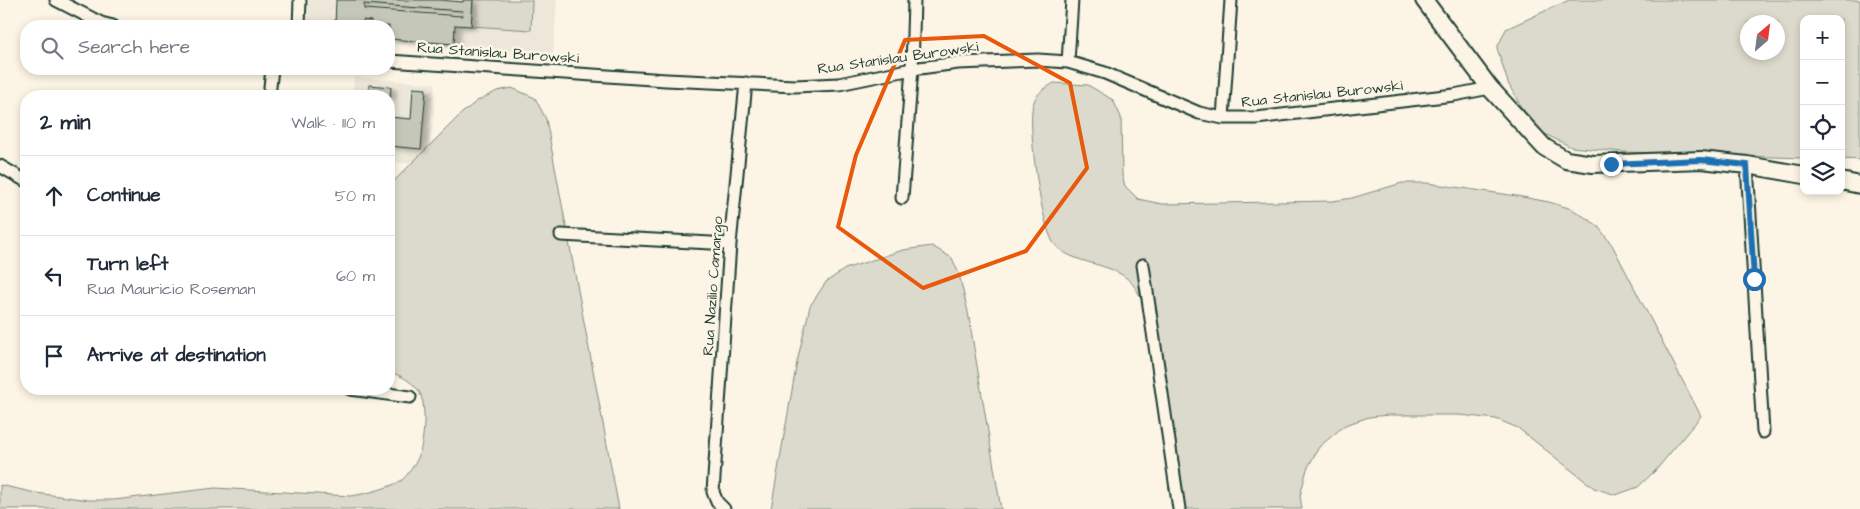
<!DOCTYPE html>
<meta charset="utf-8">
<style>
body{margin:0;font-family:"Architects Daughter",sans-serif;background:#f6f6f7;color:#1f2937}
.controls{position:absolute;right:15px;top:15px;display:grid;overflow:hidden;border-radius:10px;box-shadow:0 2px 8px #0003}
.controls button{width:45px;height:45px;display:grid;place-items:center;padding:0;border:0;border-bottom:1px solid #e0e1e3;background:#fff;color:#1f2937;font:25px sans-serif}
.compass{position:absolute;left:1740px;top:15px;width:45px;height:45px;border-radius:50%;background:#fff;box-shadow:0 2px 8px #0003;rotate:28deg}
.stop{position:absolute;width:15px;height:15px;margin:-11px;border:4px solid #1f6fb2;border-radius:50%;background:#fff}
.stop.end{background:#1f6fb2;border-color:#fff;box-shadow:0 1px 5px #0008}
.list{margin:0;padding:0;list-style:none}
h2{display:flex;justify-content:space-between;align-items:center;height:65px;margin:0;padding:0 20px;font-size:21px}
h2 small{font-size:16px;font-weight:400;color:#747a83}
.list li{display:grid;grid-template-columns:32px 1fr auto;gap:15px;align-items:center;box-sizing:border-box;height:80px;padding:0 20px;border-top:1px solid #e0e1e3}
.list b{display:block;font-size:19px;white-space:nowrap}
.list p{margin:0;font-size:16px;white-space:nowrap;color:#747a83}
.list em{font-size:16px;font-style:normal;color:#747a83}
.icon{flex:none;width:28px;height:28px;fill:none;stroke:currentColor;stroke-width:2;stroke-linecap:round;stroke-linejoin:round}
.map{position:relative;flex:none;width:1860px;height:509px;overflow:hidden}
.search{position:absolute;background:#fff;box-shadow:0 2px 8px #0003;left:20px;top:20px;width:375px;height:55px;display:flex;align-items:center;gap:12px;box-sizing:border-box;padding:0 18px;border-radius:20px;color:#747a83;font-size:19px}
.panel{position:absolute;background:#fff;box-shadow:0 2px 8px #0003;left:20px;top:90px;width:375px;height:305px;border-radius:20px}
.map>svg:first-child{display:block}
.built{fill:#ece7d8}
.green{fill:#dcdacc;stroke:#7e8c80;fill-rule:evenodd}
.building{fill:#c5c7b9;stroke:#1f3d34;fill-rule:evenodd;filter:url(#shadow)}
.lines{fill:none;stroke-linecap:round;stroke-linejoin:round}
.street-casing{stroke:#1f3d34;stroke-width:15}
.secondary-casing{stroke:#1f3d34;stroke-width:20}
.street{stroke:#fcf5e5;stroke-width:11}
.secondary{stroke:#fcf5e5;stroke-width:16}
.route{stroke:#1f6fb2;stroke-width:6}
.marked{fill:none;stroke:#e8590c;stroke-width:4;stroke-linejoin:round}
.labels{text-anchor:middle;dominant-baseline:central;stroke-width:5;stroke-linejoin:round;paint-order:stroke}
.street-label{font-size:15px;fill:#1f3d34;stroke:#fcf5e5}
</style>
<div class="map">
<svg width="1860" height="509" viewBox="0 0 1860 509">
<defs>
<filter id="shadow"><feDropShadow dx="5.5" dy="3" stdDeviation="2.5" flood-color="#0004"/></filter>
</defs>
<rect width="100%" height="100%" fill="#fcf5e5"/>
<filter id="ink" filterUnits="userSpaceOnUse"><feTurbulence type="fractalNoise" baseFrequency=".02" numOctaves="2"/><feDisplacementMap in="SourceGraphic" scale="10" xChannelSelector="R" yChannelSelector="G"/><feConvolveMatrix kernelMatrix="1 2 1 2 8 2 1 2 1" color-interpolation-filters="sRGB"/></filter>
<g filter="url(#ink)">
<path class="built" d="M309 0H557L553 54 389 43V26H307Z
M354 77 435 84 428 165 389 162V96H353Z"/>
<path class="green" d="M473 0H532L531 30 471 26Z
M1569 0H1860V160L1841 159V19H1804V158L1622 152 1571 147 1541 132 1521 107 1508 83 1497 48 1506 29ZM1748 22H1778V52H1748Z
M1054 83 1088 85 1113 100 1121 117 1122 175 1125 186 1138 199 1162 204 1333 201 1352 198 1402 183H1427L1517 196 1549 202 1572 209 1597 225 1612 245 1701 416 1656 470 1638 487 1616 495 1594 488 1518 428 1496 419 1459 415H1388L1369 417 1345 425 1319 447 1307 469 1300 496 1302 509H1180C1172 463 1164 417 1155 370 1152 348 1148 316 1140 296 1123 258 1079 270 1055 245 1041 229 1027 124 1033 104 1037 92 1044 89 1054 83Z
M512 88 535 98 546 119 619 509H0V485L36 493 89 500H114L215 488 351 496C365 494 390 488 402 480 407 476 415 464 418 458 424 443 428 403 418 390 410 380 400 375 389 372V186L462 113 477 101 497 91Z
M932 246 952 258 959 274 968 312 1001 509H771L797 362 810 306 826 282 845 269 903 250Z"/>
<path class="building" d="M336 0H440L463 2V0H473L471 26 455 25 454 44 389 39V26H371V21L363 20 362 26H335ZM364 4 463 11 462 16 364 9Z
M369 85 391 87 389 112V96H368Z
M413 88 426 89 421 149 389 146V117L411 119Z"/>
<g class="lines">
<defs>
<path id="street" d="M56 0 101 23 113 26
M299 26 300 0
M389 61 666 80 795 86 839 84 912 69 958 63 1038 60 1068 62 1105 73 1199 113 1223 118H1256L1454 95 1490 88
M1068 62 1072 0
M269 96 272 69
M1223 118 1231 0
M1747 165 1763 432
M0 166 26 181
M902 198 912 69 914 0
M561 235 730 244
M1143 265 1179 509
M350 389 410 397
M724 509 717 502 713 492 730 244 746 83"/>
<path id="secondary" d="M1424 0 1490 88 1544 147 1566 160 1593 164 1701 160 1747 165 1804 175
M1841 181 1860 185"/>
</defs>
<use href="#street" class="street-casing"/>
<use href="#secondary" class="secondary-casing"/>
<use href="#street" class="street"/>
<use href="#secondary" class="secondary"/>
</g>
</g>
<g class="lines" filter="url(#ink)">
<path class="route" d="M1611 164 1701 160 1747 165 1754 279"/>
</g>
<path class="marked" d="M984 36 1070 83 1087 168 1026 251 923 288 838 227 856 155 905 40Z"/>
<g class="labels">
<g class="street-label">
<text transform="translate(498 53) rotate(4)">Rua Stanislau Burowski</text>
<text transform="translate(898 58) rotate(-8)">Rua Stanislau Burowski</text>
<text transform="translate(1322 94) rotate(-6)">Rua Stanislau Burowski</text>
<text transform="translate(713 286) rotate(-86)">Rua Nazilio Camargo</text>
</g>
</g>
</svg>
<div class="controls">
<button>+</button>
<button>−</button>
<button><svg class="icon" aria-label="locate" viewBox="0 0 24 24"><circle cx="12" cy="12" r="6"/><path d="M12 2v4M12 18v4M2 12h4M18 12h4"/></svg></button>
<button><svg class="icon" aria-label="layers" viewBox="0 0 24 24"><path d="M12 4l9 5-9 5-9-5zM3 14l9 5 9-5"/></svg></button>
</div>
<svg class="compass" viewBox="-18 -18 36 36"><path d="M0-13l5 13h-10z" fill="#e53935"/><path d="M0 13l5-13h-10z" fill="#747a83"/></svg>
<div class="stop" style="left:1754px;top:279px"></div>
<div class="stop end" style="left:1611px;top:164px"></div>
<div class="search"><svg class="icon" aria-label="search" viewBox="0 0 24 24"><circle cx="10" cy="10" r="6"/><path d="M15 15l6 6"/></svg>Search here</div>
<section class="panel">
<h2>2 min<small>Walk · 110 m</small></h2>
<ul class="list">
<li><svg class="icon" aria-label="ahead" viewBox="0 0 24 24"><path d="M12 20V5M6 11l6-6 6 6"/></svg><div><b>Continue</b></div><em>50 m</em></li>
<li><svg class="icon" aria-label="left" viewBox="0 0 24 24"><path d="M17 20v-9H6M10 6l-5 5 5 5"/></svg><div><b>Turn left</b><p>Rua Mauricio Roseman</p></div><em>60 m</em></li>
<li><svg class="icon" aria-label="arrive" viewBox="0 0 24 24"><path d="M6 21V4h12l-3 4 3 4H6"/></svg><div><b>Arrive at destination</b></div></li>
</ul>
</section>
</div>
